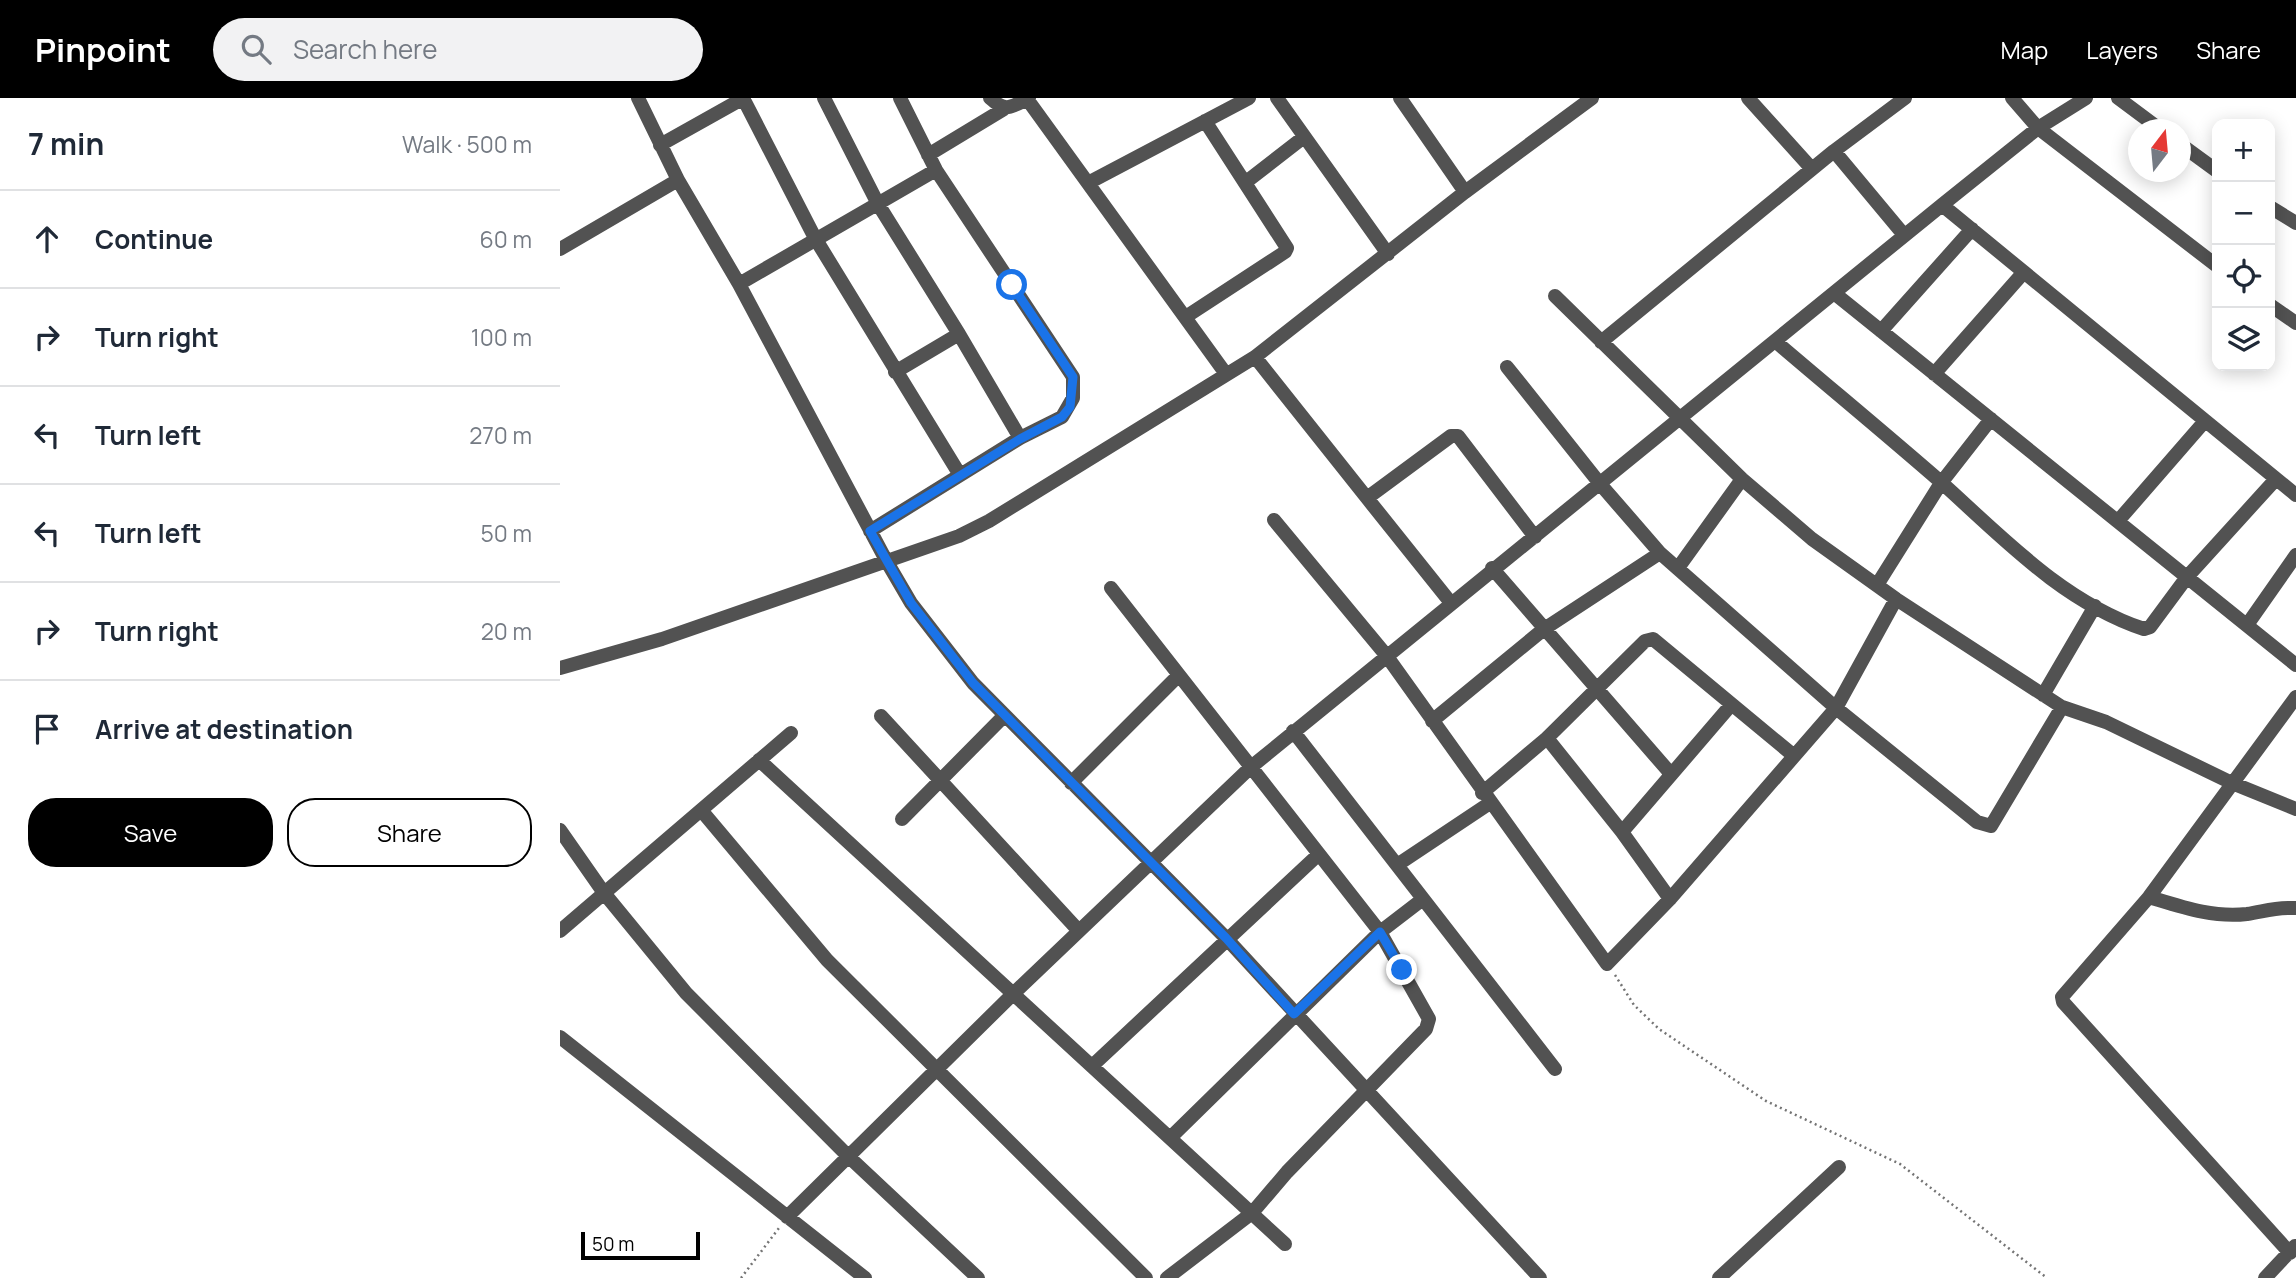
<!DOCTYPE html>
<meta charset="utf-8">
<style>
body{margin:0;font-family:Manrope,sans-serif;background:#f2f2f3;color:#1f2937}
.controls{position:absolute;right:21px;top:21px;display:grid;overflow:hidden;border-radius:14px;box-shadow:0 4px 18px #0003}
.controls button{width:63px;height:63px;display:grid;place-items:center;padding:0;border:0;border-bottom:2px solid #e0e1e3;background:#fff;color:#1f2937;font:35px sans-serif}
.compass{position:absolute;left:1568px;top:21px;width:63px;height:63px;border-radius:50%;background:#fff;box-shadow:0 4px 18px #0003;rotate:16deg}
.scale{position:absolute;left:21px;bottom:18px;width:119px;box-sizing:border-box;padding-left:7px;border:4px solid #000;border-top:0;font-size:19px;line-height:24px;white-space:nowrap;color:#000;-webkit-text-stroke:5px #fff;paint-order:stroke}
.stop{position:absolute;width:21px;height:21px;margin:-16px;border:5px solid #1a73e8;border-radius:50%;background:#fff}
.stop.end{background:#1a73e8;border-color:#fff;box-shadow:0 2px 7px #0008}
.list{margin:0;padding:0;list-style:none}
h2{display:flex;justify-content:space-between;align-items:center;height:91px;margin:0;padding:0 28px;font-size:30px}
h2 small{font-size:23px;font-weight:400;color:#747a83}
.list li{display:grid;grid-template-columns:46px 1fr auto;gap:21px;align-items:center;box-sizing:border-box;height:98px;padding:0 28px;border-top:2px solid #e0e1e3}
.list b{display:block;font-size:26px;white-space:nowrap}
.list em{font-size:23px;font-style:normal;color:#747a83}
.actions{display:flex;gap:14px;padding:21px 28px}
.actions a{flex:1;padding:16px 0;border:2px solid #000;border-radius:28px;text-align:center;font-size:24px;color:#000}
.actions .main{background:#000;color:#fff}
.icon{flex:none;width:38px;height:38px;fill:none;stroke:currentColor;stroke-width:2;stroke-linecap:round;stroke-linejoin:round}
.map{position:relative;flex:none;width:1736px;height:1180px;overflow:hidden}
header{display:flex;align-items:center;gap:42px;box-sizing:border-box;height:98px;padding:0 35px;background:#000;color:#fff}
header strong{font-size:33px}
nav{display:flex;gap:38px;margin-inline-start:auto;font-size:24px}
.search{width:490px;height:63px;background:#f2f2f3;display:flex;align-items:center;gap:18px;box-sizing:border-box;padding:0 24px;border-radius:38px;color:#747a83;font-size:26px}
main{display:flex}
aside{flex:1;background:#fff}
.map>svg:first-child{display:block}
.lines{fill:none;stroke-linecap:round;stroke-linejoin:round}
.path{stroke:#747474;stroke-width:2.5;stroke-dasharray:2 3.5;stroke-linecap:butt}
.street{stroke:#525252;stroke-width:14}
.route{stroke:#1a73e8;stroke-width:9}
</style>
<header>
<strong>Pinpoint</strong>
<div class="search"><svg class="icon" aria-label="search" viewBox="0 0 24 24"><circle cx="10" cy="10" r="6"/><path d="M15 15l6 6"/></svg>Search here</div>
<nav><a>Map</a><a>Layers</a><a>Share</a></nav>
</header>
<main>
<aside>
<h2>7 min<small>Walk · 500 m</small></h2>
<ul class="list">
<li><svg class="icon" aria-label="ahead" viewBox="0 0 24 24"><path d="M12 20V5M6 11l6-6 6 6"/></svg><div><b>Continue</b></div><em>60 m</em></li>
<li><svg class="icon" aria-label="right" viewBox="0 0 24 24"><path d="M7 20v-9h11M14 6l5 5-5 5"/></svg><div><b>Turn right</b></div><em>100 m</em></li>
<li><svg class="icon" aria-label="left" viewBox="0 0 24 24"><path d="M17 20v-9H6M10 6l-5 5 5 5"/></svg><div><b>Turn left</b></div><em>270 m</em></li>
<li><svg class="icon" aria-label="left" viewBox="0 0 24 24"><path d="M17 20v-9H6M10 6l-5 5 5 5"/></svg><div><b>Turn left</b></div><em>50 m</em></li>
<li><svg class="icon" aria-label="right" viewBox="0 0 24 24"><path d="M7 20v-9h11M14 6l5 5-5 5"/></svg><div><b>Turn right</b></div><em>20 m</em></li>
<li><svg class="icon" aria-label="arrive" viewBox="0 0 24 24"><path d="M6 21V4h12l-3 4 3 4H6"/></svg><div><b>Arrive at destination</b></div></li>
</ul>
<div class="actions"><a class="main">Save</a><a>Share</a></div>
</aside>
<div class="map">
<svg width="1736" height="1180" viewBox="0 0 1736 1180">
<rect width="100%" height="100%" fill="#fff"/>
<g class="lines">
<path class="path" d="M1055 877 1074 907 1099 931 1206 1003 1340 1066 1487 1180
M181 1180 219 1130"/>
<path class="street" d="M78 0 118 82 179 186 327 464 351 505 413 585 666 840 980 1180
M183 0 255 140 400 377
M264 0 318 106 399 236 335 274
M430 0C446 15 451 9 469 0
M717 0 828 156
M840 0 905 94
M1188 0 1252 71
M1452 0 1478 30 1657 168
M1558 0 1601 32
M467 1 666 276
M1620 46 1657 73
M100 47 184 0
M1274 53 1344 137
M368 57 444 11
M686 84 744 39
M528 85 689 0
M1382 107 1736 397
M1710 109 1736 125
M0 151 118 82
M179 186 376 72
M1274 195 1736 567
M995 198 1182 381 1252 441 1336 501 1502 609 1546 624 1672 685 1736 711
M1710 207 1736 225
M627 218 725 154 727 150 645 23
M1321 233 1412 131
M399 236 460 340
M1215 243C1270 290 1327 337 1382 385 1443 440 1503 504 1584 531L1590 529 1627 479 1716 381
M1041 244 1274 53 1345 0
M695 259 807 400 891 338H898L975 439
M947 269 1041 387 1100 455 1276 610 1417 724 1431 728 1502 609
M1374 276 1464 174
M807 400 891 505
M714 422 826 557 1047 866 1110 801 1276 610 1336 501
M1558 423 1645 323
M310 433 460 340 502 319 513 300V279L376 72 340 0
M932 470 1111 676
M1118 470 1182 381
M1317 487 1381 385 1431 321
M551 490 820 834 869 921 866 931 727 1074 692 1115 607 1180
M1687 527 1736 457
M0 570 102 541 399 438 429 423 695 259 905 94 1032 0
M1483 597 1535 508
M321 618 519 833
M872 623 984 531 1100 455
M733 633 995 971
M199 662 725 1146
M511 685 619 577
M922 695 987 640
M141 712 267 862 586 1180
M342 721 444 618
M0 732 44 795 126 895 289 1059 418 1180
M1062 734 1171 607
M837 767 930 705
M1589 799C1622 809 1653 820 1687 816 1706 813 1716 809 1736 810
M1110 801 1062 734 987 640 1085 543 1093 541 1233 657
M0 833 231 635
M0 939 305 1180
M532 968 759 756
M610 1040 820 834 863 801
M227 1119 453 896 691 669 1382 107 1478 30 1526 0
M1730 1155 1503 904 1502 899 1589 799 1736 599
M1159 1180 1279 1069
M1705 1180 1735 1148"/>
</g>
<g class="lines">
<path class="route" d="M452 187 513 279 510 309 502 319 460 341 310 433 351 505 413 585 666 840 734 916 820 834 842 872"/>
</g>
</svg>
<div class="controls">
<button>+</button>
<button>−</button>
<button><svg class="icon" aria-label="locate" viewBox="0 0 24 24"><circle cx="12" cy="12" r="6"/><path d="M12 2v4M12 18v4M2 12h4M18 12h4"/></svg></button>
<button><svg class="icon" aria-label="layers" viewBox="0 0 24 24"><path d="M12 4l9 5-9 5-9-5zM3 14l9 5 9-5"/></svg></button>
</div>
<svg class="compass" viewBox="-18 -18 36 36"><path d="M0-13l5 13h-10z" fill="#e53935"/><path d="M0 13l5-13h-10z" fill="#747a83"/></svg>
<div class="scale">50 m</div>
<div class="stop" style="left:452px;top:187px"></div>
<div class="stop end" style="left:842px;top:872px"></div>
</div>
</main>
